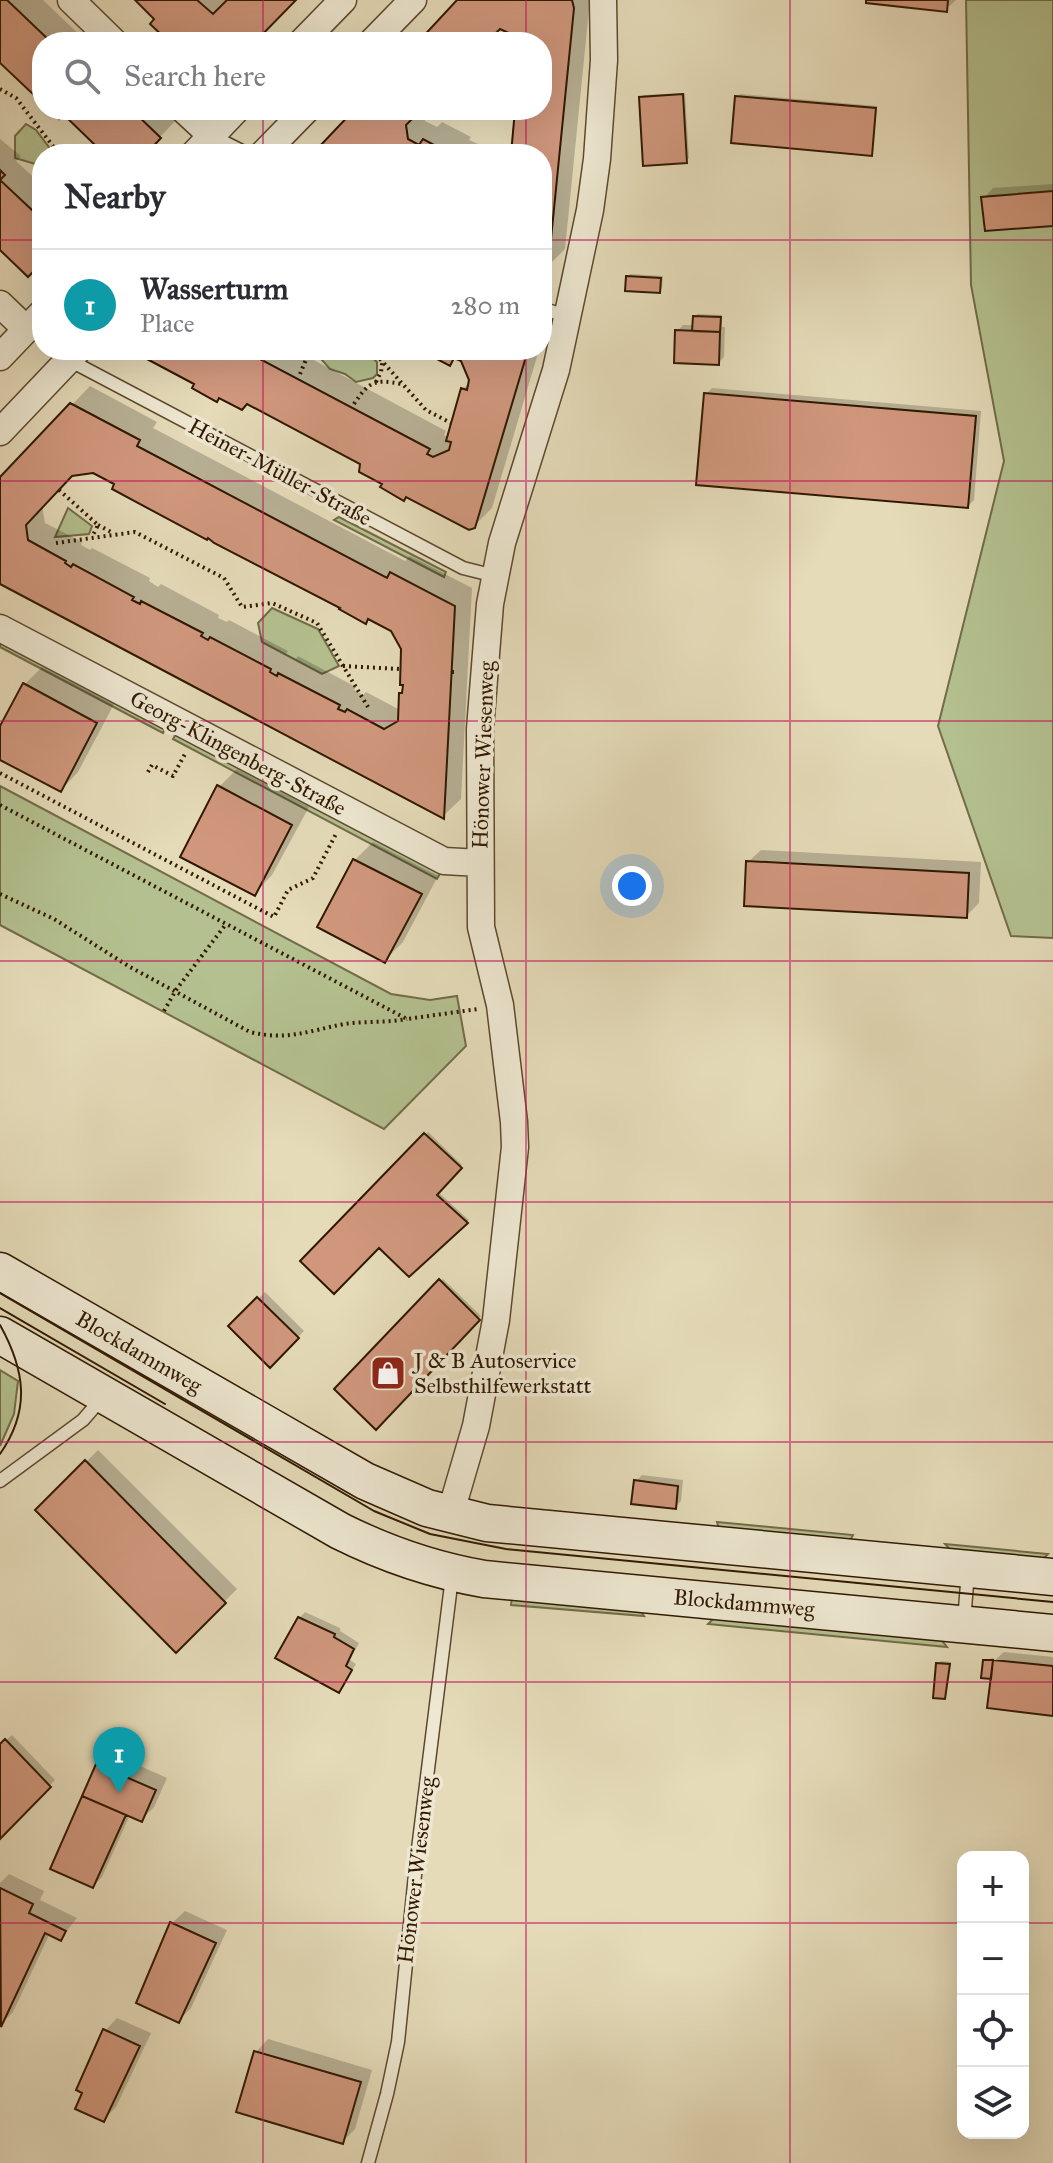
<!DOCTYPE html>
<meta charset="utf-8">
<style>
body{margin:0;font-family:"IM FELL Great Primer",serif;background:#f7f7f7;color:#2b2b33}
.controls{position:absolute;right:24px;bottom:24px;display:grid;overflow:hidden;border-radius:16px;box-shadow:0 8px 32px #0002}
.controls button{width:72px;height:72px;display:grid;place-items:center;padding:0;border:0;border-bottom:2px solid #e1e1e2;background:#fff;color:#2b2b33;font:40px sans-serif}
.you{position:absolute;left:632px;top:886px;width:28px;height:28px;margin:-20px;border:6px solid #fff;border-radius:50%;background:#1a73e8;box-shadow:0 0 0 12px #1a73e833}
.badge{display:grid;place-items:center;width:52px;height:52px;border-radius:50%;background:#0b8043;color:#fff;font-size:26px;font-weight:700}
.pin{position:absolute;translate:-50% -66px;filter:drop-shadow(0 2px 4px #0008)}
.pin::after{content:'';position:absolute;top:42px;width:28px;height:24px;background:inherit;clip-path:polygon(0 0,100% 0,50% 100%)}
.list{margin:0;padding:0;list-style:none}
h2{display:flex;justify-content:space-between;align-items:center;height:104px;margin:0;padding:0 32px;font-size:34px}
h2 small{font-size:26px;font-weight:400;color:#7c7c81}
.list li{display:grid;grid-template-columns:52px 1fr auto;gap:24px;align-items:center;box-sizing:border-box;height:112px;padding:0 32px;border-top:2px solid #e1e1e2}
.list b{display:block;font-size:30px;white-space:nowrap}
.list p{margin:0;font-size:26px;white-space:nowrap;color:#7c7c81}
.list em{font-size:26px;font-style:normal;color:#7c7c81}
.icon{flex:none;width:44px;height:44px;fill:none;stroke:currentColor;stroke-width:2;stroke-linecap:round;stroke-linejoin:round}
.map{position:relative;flex:none;width:1053px;height:2163px;overflow:hidden}
.search{position:absolute;background:#fff;box-shadow:0 8px 32px #0002;left:32px;top:32px;width:520px;height:88px;display:flex;align-items:center;gap:20px;box-sizing:border-box;padding:0 28px;border-radius:32px;color:#7c7c81;font-size:30px}
.panel{position:absolute;background:#fff;box-shadow:0 8px 32px #0002;left:32px;top:144px;width:520px;height:216px;border-radius:32px}
.map>svg:first-child{display:block}
.green{fill:#b4c08f;stroke:#726c48;stroke-width:2}
.shadow{fill:#0003;fill-rule:evenodd}
.building{fill:#d0977d;stroke:#301800;stroke-width:2;fill-rule:evenodd}
.lines{fill:none;stroke-linecap:round;stroke-linejoin:round}
.lane-casing{stroke:#5d492e;stroke-width:15}
.street-casing{stroke:#5d492e;stroke-width:29}
.secondary-casing{stroke:#301800;stroke-width:39}
.path{stroke:#301800;stroke-width:4;stroke-dasharray:2 4;stroke-linecap:butt}
.lane{stroke:#eee8d2;stroke-width:12}
.street{stroke:#eee8d2;stroke-width:26}
.secondary{stroke:#eee8d2;stroke-width:36}
.tram{stroke:#301800;stroke-width:2}
.grid{fill:none;stroke:#c2185b;stroke-width:2;stroke-opacity:0.55}
.labels{text-anchor:middle;dominant-baseline:central;stroke-width:7;stroke-linejoin:round;paint-order:stroke}
.street-label{font-size:22px;fill:#301800;stroke:#eee8d2}
.poi-label{font-size:22px;fill:#301800;stroke:#eee8d2;text-anchor:start}
</style>
<div class="map">
<svg width="1053" height="2163" viewBox="0 0 1053 2163">
<rect width="100%" height="100%" fill="#e5dbb9"/>
<filter id="stains"><feTurbulence type="fractalNoise" baseFrequency=".0025" numOctaves="4"/><feColorMatrix values="0 0 0 0 .2 0 0 0 0 .09 0 0 0 0 .02 0 0 0 .5 -.17"/></filter>
<radialGradient id="worn" r=".72"><stop offset=".6" stop-color="#630" stop-opacity="0"/><stop offset="1" stop-color="#630" stop-opacity=".3"/></radialGradient>
<path class="green" d="M966 0H1053V938L1011 936 938 726 1004 461 971 285Z
M26 124 36 130 54 154H42V166L15 158V136Z
M313 350H363L377 362V374L373 378 356 382 345 374 330 369Z
M68 508 92 526 89 534 55 537Z
M339 517 446 572 444 577 334 520Z
M272 608 318 629 339 666 322 674 262 642 258 623Z
M0 638 166 726 163 733 0 647Z
M177 732 441 872 437 879 173 739Z
M0 786 391 994 430 1000 457 996 466 1046 384 1129 0 925Z
M0 1370 18 1381 14 1414 0 1446Z
M717 1522 853 1535 848 1544 720 1532Z
M945 1544 1048 1554 1039 1563 955 1555Z
M512 1596 639 1608 644 1616 511 1605Z
M717 1615 939 1637 947 1647 708 1624Z"/>
<path class="shadow" d="M0 0H43L87 42H42V95L0 60Z
M138 0H294L253 42H172L157 18Z
M462 0H590L565 249 548 266 542 263V154H513L517 110H542V42H523L524 38 500 26 485 42H422Z
M868 0H956L946 9Z
M685 93 689 158 686 161 641 98 644 95Z
M740 94 877 106 873 151 871 153 737 97Z
M52 110H168L177 119 144 154H83L95 142 63 111Z
M357 110H424L425 121 437 127 442 122 471 137 469 140 501 154H333Z
M0 139 21 156 16 161 42 185V260L0 247Z
M1053 184V224L984 198 993 188Z
M630 274 663 276 662 288 660 291 628 277Z
M697 314 722 315V327H725L724 357 718 363 677 331 683 325H694Z
M134 350H295L446 431 444 435 449 438 463 389 471 381 463 360 456 357 450 363 424 350H539L492 508 474 526 385 483 363 463 247 402 197 384Z
M90 386 157 422 153 428 405 561 410 556 472 588 461 799 443 816 0 581V480ZM93 471 393 629 403 649 405 690 401 693 400 710 366 692 363 695 354 690 356 687 298 656 296 659 286 654 288 651 229 620 227 622 218 618 219 615 161 584 158 587 149 581 150 578 92 548 90 550 81 545 82 542 45 523 42 505 73 474Z
M712 388 981 411 974 500 968 506 706 394Z
M42 667 114 704 78 772 61 790 0 758V730L24 685Z
M237 769 309 807 272 875 255 893 219 787Z
M373 842 438 876 403 942 385 960 320 926 355 860Z
M761 850 981 862 979 903 966 916 748 862Z
M428 1132 462 1165 437 1191 469 1220 409 1274 379 1245 303 1261Z
M443 1279 481 1316 376 1427 337 1389Z
M265 1292 304 1331 270 1365 231 1326Z
M98 1450 237 1589 176 1650 38 1510Z
M642 1475 683 1480 681 1501 675 1507 636 1481Z
M305 1612 340 1628V1631L359 1643 350 1660 356 1664 339 1691 299 1618Z
M1004 1652 1053 1657V1714L993 1677 985 1660 994 1658V1661Z
M941 1661 951 1662 945 1697 938 1664Z
M12 1735 55 1780 0 1837V1746Z
M111 1753 167 1778 154 1807 141 1820 130 1815 102 1877 93 1886 98 1765Z
M9 1874 44 1891 40 1900 77 1918 61 1938 50 1933 13 2012 0 2025V1883Z
M185 1911 227 1930 191 2008 178 2021 172 1923Z
M117 2018 151 2033 116 2107 103 2120 105 2031Z
M268 2039 372 2070 355 2129 343 2141 256 2052Z"/>
<path class="building" d="M0 0H7L51 42H42V98L37 93 35 96 0 63Z
M135 0H197L213 14 227 0H296L255 42H169L150 24 154 19Z
M457 0H572L574 8 548 269 542 266V154H511L515 110H542V42H521L522 39 500 29 487 42H418Z
M866 0H948L947 12 866 3Z
M683 94 687 163 643 166 639 97Z
M735 96 876 108 872 156 731 143Z
M49 110H132L161 138 146 154H80L83 151 86 154 95 145 63 114 59 119Z
M354 110H421L406 125 408 139 419 145 423 139 451 154H329L318 148Z
M0 170 5 175 0 180 32 210 41 201 37 198 42 193V263L28 277 0 250Z
M1053 191V226L985 231 981 197Z
M626 276 661 278 660 293 625 291Z
M693 316 721 317 720 332 692 331Z
M675 330 720 332 719 365 674 363Z
M130 350H243L430 449 427 454 433 457 449 450 451 442 446 441 461 388 467 390 469 380 461 361 454 358 450 366 420 350H528L475 528 469 530 406 497 404 501 380 487 382 484 359 472 360 464 247 404 242 410 219 398 217 402 192 388 194 384Z
M704 393 976 416 968 508 696 485Z
M70 403 140 440 137 446 387 578 390 572 455 606 444 819 0 584V477ZM93 473 114 484 112 489 207 540 208 538 214 543 340 608 339 609 366 624 368 619 391 631 401 649 400 685H403L402 693H399L398 721 384 729 347 709 345 712 338 709 340 705 278 673 277 676 270 672 271 669 210 637 208 640 201 636 203 633 141 601 140 604 132 600 134 597 73 564 71 567 65 563 66 561 28 540 26 525 72 476Z
M23 683 97 723 61 792 0 760V726Z
M217 785 292 825 255 896 180 857Z
M353 859 422 894 385 963 317 927Z
M746 861 969 873 967 918 744 906Z
M424 1133 462 1168 437 1195 468 1223 409 1277 379 1248 334 1294 300 1261Z
M439 1279 480 1320 376 1430 334 1389Z
M257 1297 299 1338 270 1368 228 1326Z
M85 1460 226 1603 176 1653 35 1510Z
M634 1480 678 1486 676 1509 631 1504Z
M298 1617 335 1634 334 1637 354 1649 346 1666 352 1670 339 1693 275 1658Z
M983 1660H993L991 1679 981 1678Z
M993 1660 1053 1666V1716L987 1708Z
M936 1663 950 1664 945 1699 933 1698Z
M5 1739 51 1787 0 1839V1744Z
M96 1764 156 1790 142 1822 82 1796Z
M82 1796 126 1815 93 1888 50 1869Z
M0 1888 33 1904 29 1913 66 1931 61 1941 45 1933 1 2027Z
M170 1922 216 1943 179 2023 136 2003Z
M103 2029 140 2046 104 2122 75 2109 82 2093 76 2090Z
M254 2051 361 2082 343 2144 236 2112Z"/>
<g class="lines">
<defs>
<path id="lane" d="M212 136 248 154
M542 308 568 317
M69 360 463 568 495 576
M0 1481 83 1420 102 1398
M964 1621 968 1572
M368 2163 387 2094 398 2042 416 1865 452 1577"/>
<path id="street" d="M71 0 114 42
M302 42 343 0
M372 42 413 0
M184 110 211 135
M194 154 236 110
M263 154 306 110
M0 304 26 329
M0 357 42 313
M0 432 78 350
M0 628 444 861 480 863
M450 1515 476 1426 496 1320 515 1147 514 1122 500 1005 481 927 480 729 490 604 502 543 556 370 590 210 597 159 604 60 603 0"/>
<path id="secondary" d="M0 1271 365 1481 427 1508 487 1523 1053 1577
M0 1335 340 1531C386 1554 432 1570 484 1579L1053 1633"/>
</defs>
<use href="#lane" class="lane-casing"/>
<use href="#street" class="street-casing"/>
<use href="#secondary" class="secondary-casing"/>
<path class="path" d="M0 89 16 98 59 154
M372 350 426 410 451 423
M300 374 310 350
M376 382 381 372 384 350
M354 404C369 381 375 379 401 384
M59 490 98 525 92 537
M98 525 113 533
M56 543 135 532 224 578 242 607 272 603 317 623 368 707
M343 666 400 669
M452 672H457
M148 772 152 765 173 776 185 754
M0 773 274 917 288 890 313 878 337 832
M0 805 407 1019 478 1009
M0 894 54 919 130 967 250 1032C287 1041 308 1031 344 1024 364 1021 386 1023 407 1019
M164 1011 176 990 226 924"/>
<use href="#lane" class="lane"/>
<use href="#street" class="street"/>
<use href="#secondary" class="secondary"/>
<path class="tram" d="M0 1293 374 1511 430 1534 506 1549 1053 1602
M0 1308 165 1404
M0 1325C25 1370 31 1410 0 1454"/>
</g>
<path class="grid" d="M263 0V42M526 0V42M790 0V2163M263 110V154M526 110V154M0 240H42M542 240H1053M263 350V2163M526 350V2163M0 481H1053M0 721H1053M0 961H1053M0 1202H1053M0 1442H1053M0 1682H1053M0 1923H963M1023 1923H1053"/>
<defs>
<symbol id="shop-square" viewBox="-11 -11 22 22"><rect x="-9" y="-9" width="18" height="18" rx="4" fill="#8f2418" stroke="#eee8d2"/><path d="M-5-2.5h2.3a2.7 3.5 0 0 1 5.4 0H5L5.5 6h-11ZM-1.5-2.5h3a1.5 2.3 0 0 0-3 0Z" fill="#fff"/></symbol>
</defs>
<g fill-rule="evenodd">
<use href="#shop-square" x="368" y="1353" width="40" height="40"/>
</g>
<g class="labels">
<g class="street-label">
<text transform="translate(280 472) rotate(28)">Heiner-Müller-Straße</text>
<text transform="translate(238 753) rotate(28)">Georg-Klingenberg-Straße</text>
<text transform="translate(483 755) rotate(-88)">Hönower Wiesenweg</text>
<text transform="translate(139 1352) rotate(30)">Blockdammweg</text>
<text transform="translate(744 1603) rotate(5)">Blockdammweg</text>
<text transform="translate(416 1870) rotate(-83)">Hönower Wiesenweg</text>
</g>
<g class="poi-label">
<text x="414" y="1360">J &amp; B Autoservice<tspan x="414" dy="25">Selbsthilfewerkstatt</tspan></text>
</g>
</g>
<rect width="100%" height="100%" filter="url(#stains)"/>
<rect width="100%" height="100%" fill="url(#worn)"/>
</svg>
<div class="controls">
<button>+</button>
<button>−</button>
<button><svg class="icon" aria-label="locate" viewBox="0 0 24 24"><circle cx="12" cy="12" r="6"/><path d="M12 2v4M12 18v4M2 12h4M18 12h4"/></svg></button>
<button><svg class="icon" aria-label="layers" viewBox="0 0 24 24"><path d="M12 4l9 5-9 5-9-5zM3 14l9 5 9-5"/></svg></button>
</div>
<div class="you"></div>
<div class="pin badge" style="left:119px;top:1793px;background:#0f9aa8">1</div>
<div class="search"><svg class="icon" aria-label="search" viewBox="0 0 24 24"><circle cx="10" cy="10" r="6"/><path d="M15 15l6 6"/></svg>Search here</div>
<section class="panel">
<h2>Nearby<small></small></h2>
<ul class="list">
<li><span class="badge" style="background:#0f9aa8">1</span><div><b>Wasserturm</b><p>Place</p></div><em>280 m</em></li>
</ul>
</section>
</div>
